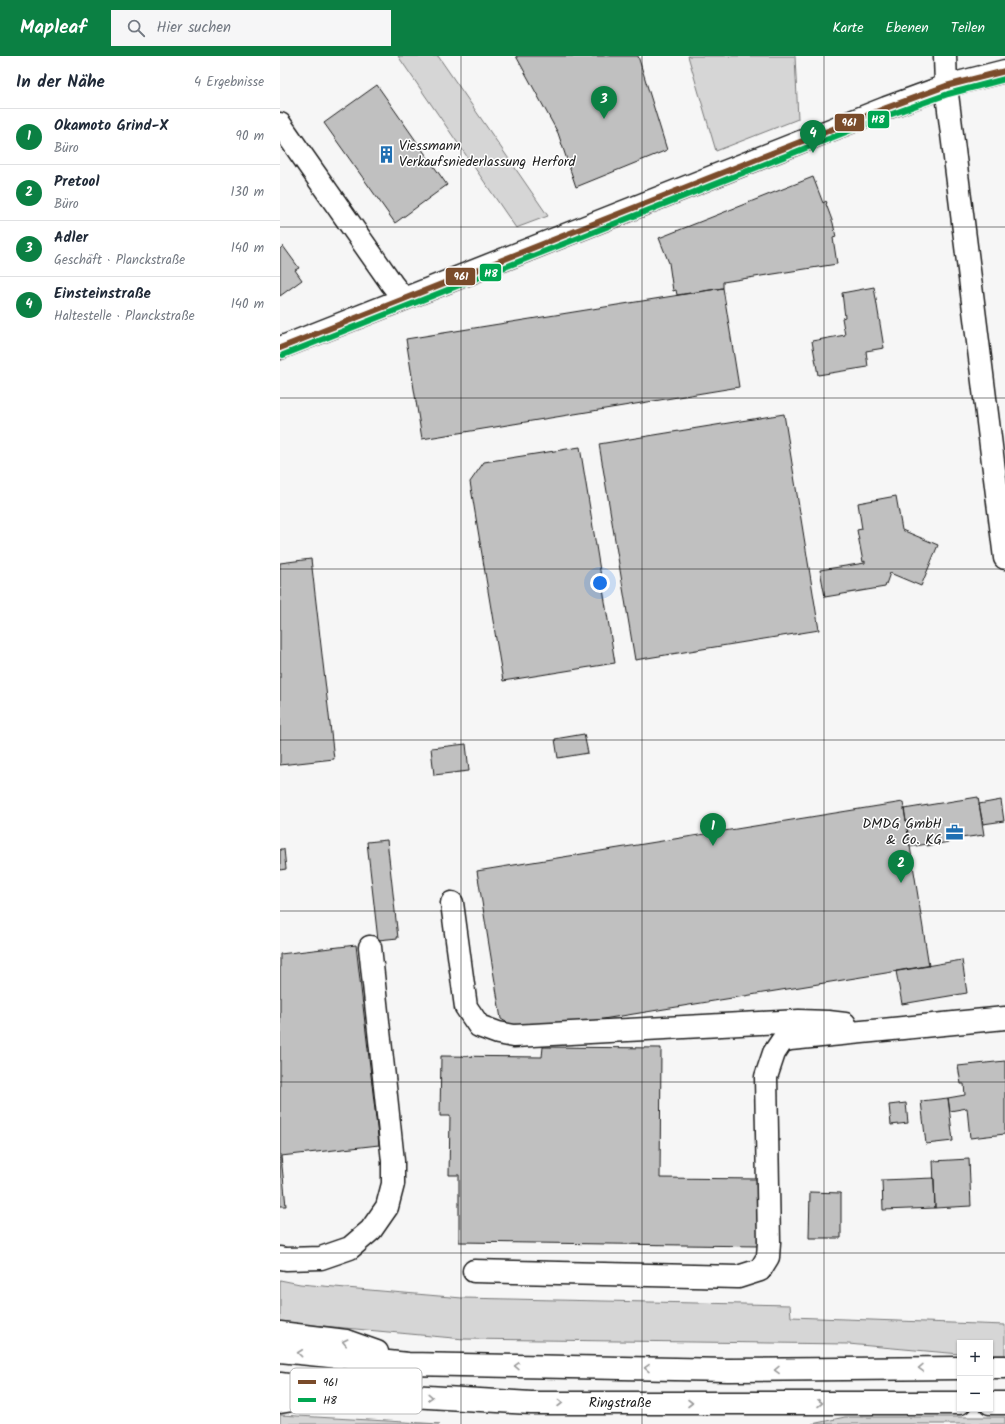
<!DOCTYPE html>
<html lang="de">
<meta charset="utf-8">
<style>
body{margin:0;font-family:Kalam,sans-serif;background:#f6f6f7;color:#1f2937}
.controls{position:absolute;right:12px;bottom:12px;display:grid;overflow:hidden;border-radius:0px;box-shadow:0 1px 3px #0004}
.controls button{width:36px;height:36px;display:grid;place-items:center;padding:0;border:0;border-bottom:1px solid #e0e1e3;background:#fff;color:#1f2937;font:20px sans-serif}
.you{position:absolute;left:320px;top:527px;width:14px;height:14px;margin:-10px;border:3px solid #fff;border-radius:50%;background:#1a73e8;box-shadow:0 0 0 6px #1a73e833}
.badge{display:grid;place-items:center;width:26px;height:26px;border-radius:50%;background:#0b8043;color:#fff;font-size:13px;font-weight:700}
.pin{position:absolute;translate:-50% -33px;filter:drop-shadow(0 1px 2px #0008)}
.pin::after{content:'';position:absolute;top:21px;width:14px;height:12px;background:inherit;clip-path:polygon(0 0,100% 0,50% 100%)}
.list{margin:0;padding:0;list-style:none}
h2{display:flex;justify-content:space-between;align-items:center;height:52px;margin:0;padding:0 16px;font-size:17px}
h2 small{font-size:13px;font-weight:400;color:#747a83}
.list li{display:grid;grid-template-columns:26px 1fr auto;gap:12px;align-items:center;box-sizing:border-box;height:56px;padding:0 16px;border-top:1px solid #e0e1e3}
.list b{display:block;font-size:15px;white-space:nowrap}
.list p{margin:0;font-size:13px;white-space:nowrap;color:#747a83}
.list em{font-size:13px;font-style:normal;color:#747a83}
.icon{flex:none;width:22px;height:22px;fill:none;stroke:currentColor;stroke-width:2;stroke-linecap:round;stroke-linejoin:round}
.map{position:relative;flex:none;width:725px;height:1368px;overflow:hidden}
header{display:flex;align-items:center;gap:24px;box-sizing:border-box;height:56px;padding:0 20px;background:#0b8043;color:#fff}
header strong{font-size:19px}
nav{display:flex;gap:22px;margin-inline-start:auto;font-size:14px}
.search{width:280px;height:36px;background:#f6f6f7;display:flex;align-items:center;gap:10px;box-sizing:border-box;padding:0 14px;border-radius:0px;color:#747a83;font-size:15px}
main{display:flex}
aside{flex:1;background:#fff}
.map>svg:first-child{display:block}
.green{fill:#d6d6d6;stroke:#797979}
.building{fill:#c0c0c0;stroke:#1c1c1c}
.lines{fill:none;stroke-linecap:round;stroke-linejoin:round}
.minor-casing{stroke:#1c1c1c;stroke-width:25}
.highway-casing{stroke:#1c1c1c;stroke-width:25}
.minor{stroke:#fff;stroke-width:22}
.highway{stroke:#fff;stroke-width:22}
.bus-1-casing{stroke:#fff;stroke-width:9}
.bus-2-casing{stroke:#fff;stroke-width:9}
.bus-1{stroke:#7a4b2a;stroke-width:6}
.bus-2{stroke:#00a651;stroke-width:6}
.oneway{stroke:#999}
.grid{fill:none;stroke:#1c1c1c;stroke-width:1;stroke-opacity:0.55}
.labels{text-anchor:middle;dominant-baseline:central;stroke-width:3;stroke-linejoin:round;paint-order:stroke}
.poi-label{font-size:14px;fill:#1c1c1c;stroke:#fff;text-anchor:start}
.street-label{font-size:14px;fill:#1c1c1c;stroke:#fff}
.key{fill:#fff;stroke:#bbb;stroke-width:1}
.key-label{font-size:11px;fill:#1c1c1c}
.line-badge{stroke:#fff;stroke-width:1.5}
.badge-label{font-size:11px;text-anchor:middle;font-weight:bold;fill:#fff}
</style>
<header>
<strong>Mapleaf</strong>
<div class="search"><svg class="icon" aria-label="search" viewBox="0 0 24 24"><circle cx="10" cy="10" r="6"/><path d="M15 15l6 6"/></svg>Hier suchen</div>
<nav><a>Karte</a><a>Ebenen</a><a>Teilen</a></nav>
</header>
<main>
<aside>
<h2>In der Nähe<small>4 Ergebnisse</small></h2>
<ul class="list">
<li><span class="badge">1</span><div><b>Okamoto Grind-X</b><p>Büro</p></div><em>90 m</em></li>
<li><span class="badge">2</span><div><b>Pretool</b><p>Büro</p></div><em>130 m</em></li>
<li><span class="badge">3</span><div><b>Adler</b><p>Geschäft · Planckstraße</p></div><em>140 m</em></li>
<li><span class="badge">4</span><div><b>Einsteinstraße</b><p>Haltestelle · Planckstraße</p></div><em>140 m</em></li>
</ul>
</aside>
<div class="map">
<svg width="725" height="1368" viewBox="0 0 725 1368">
<rect width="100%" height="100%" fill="#f6f6f6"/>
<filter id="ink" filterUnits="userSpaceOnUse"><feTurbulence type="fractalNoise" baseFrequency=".025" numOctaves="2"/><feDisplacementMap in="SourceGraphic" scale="8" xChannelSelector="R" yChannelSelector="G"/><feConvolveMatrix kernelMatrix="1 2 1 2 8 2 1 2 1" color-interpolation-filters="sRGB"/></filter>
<g filter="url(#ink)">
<path class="green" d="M118 0H158L268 160 236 172Z
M408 0H515L518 63 436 95Z
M0 1224 20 1228 182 1242 510 1249 511 1261 725 1269V1299H710V1287H680V1298L568 1288 184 1283 0 1266Z
M0 1359 160 1368H0Z
M565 1361H725V1368H532Z"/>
<path class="building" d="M236 0H358L387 94 296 131 278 77Z
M97 29 167 129 115 167 44 67Z
M533 121 543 147 546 145 547 147 546 148 553 167 556 181 553 182 557 208 443 226V232L397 239 396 234 393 235 389 207 379 182Z
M3 190 19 212 15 214 22 224 0 240V193Z
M594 231 604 292 586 295 588 311 538 319 532 285 565 279 562 262 565 261 562 237Z
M443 232 459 331 142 383 126 283Z
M504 358 539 574 355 604 319 388Z
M300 391 335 607 223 625 190 426 204 406Z
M616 440 622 474 658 489 641 530 610 517 605 531 545 541 540 514 585 507V505L583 506 577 474 582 473 578 447Z
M31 503 54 703 0 709V507Z
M304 678 308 697 278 702 275 683Z
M186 688 189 715 154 719 151 692Z
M698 741 704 779 673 783 674 785 647 790V788L630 791 624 753Z
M721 744 724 765 703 768 699 748Z
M623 746 649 910 243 976 221 963 197 815Z
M107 784 118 882 98 884 87 786Z
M0 793H4L6 813 0 814Z
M76 889 99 1089 1 1100 6 1150H0V898Z
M682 904 687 937 622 948 616 915Z
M263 991 381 992 380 1122 480 1123 479 1190 179 1186V1119H169L170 1060H160L161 1000 262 1001Z
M725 1005V1078L690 1082 687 1052 670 1055 668 1042 685 1039 684 1028H681L678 1010Z
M668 1042 673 1085 646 1088 641 1045Z
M626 1047 628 1067 611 1069 609 1049Z
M689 1103 691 1150 655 1152 653 1105Z
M654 1122 655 1152 603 1154 602 1124Z
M530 1136 561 1137V1182H529Z"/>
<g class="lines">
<defs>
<path id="minor" d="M665 0 666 30 725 502
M0 68 112 228 124 243
M0 292 606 52 666 30 725 15
M172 847 186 951 199 970 218 977 234 980 519 965 548 966 565 968
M0 1202 6 1203 41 1202 70 1192 91 1174 107 1151 113 1128V1105L90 891
M194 1215 458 1221 480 1214 488 1201 489 1186 486 1021 494 997 502 985 510 983 725 962"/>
<path id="highway" d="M0 1277 66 1285 97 1296
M0 1295 128 1308 448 1314 680 1312
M710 1311H725
M0 1328 61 1336 251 1347H680
M0 1346 38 1340
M710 1347H725"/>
</defs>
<use href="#minor" class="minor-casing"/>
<use href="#highway" class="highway-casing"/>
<use href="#minor" class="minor"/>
<use href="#highway" class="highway"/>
<defs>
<path id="bus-1" d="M0 292 606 52 666 30 725 15"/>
<path id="bus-2" d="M3 299 609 59 668 38 725 23"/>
</defs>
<use href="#bus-1" class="bus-1-casing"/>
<use href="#bus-2" class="bus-2-casing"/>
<use href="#bus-1" class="bus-1"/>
<use href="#bus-2" class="bus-2"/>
</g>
<defs><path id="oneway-chevron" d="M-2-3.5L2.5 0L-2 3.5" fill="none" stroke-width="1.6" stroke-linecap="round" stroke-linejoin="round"/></defs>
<g class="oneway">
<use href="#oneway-chevron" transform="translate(65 1286) rotate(-167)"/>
<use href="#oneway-chevron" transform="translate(20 1297) rotate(-174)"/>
<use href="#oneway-chevron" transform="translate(237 1310) rotate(-179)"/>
<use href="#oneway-chevron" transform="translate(367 1312) rotate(-179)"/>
<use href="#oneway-chevron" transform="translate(641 1312) rotate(179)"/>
<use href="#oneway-chevron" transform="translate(497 1314) rotate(179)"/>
<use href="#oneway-chevron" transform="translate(150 1341) rotate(3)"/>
<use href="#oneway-chevron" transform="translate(280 1347)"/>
<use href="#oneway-chevron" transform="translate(410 1347)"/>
<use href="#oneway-chevron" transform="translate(540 1347)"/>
</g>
</g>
<path class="grid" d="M181 0V1368M362 0V1368M544 0V1368M0 171H725M0 342H725M0 513H725M0 684H725M0 855H725M0 1026H725M0 1197H725"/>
<defs>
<symbol id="building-bare" viewBox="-9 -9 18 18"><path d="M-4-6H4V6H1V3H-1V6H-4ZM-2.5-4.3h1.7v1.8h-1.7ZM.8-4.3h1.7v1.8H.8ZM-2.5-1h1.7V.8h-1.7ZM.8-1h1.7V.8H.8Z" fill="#1f6fb2" stroke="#fff" stroke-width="2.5" paint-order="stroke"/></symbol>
<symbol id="office-bare" viewBox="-9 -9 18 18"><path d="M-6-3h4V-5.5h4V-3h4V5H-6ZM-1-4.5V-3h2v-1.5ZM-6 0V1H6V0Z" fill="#1f6fb2" stroke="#fff" stroke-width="2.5" paint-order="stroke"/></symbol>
</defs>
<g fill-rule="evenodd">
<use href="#building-bare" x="94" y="86" width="25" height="25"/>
<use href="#office-bare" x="662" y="764" width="25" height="25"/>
</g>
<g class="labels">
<g class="poi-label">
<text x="119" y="90">Viessmann<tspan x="119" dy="16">Verkaufsniederlassung Herford</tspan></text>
<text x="662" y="768" text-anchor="end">DMDG GmbH<tspan x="662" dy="16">&amp; Co. KG</tspan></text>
</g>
<g class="street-label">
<text x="340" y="1347">Ringstraße</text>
</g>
</g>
<rect x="10" y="1312" width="132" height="46" rx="6" class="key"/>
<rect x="18" y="1324" width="18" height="4" fill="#7a4b2a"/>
<rect x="18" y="1342" width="18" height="4" fill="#00a651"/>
<g class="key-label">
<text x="43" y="1330">961</text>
<text x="43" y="1348">H8</text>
</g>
<g class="line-badge">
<rect x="587" y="54" width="23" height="19" rx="4" fill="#00a651"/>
<rect x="554" y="57" width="31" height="19" rx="4" fill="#7a4b2a"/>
<rect x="199" y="207" width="23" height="19" rx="4" fill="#00a651"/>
<rect x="165" y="211" width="31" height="19" rx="4" fill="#7a4b2a"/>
</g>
<g class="badge-label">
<text x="598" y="67">H8</text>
<text x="569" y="70">961</text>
<text x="211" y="221">H8</text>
<text x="181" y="224">961</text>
</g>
</svg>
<div class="controls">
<button>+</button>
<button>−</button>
</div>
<div class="you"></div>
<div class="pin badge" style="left:433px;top:790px">1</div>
<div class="pin badge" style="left:621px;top:827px">2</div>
<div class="pin badge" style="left:324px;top:63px">3</div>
<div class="pin badge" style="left:533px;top:97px">4</div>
</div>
</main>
